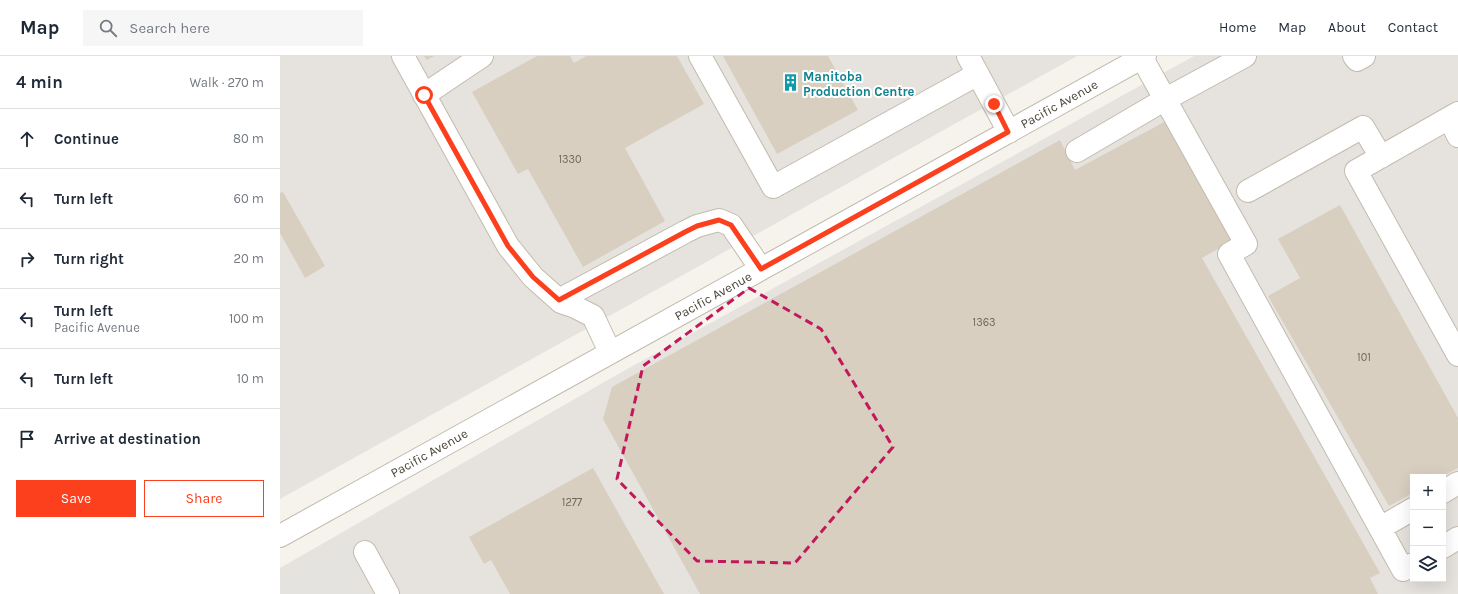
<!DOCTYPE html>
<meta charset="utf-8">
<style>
body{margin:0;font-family:Karla,sans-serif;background:#f6f6f7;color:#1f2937}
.controls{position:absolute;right:12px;bottom:12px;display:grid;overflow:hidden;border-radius:0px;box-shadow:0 4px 16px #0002}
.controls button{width:36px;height:36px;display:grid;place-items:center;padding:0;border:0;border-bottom:1px solid #e0e1e3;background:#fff;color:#1f2937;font:20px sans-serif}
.stop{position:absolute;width:12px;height:12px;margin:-9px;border:3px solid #fc3f1d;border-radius:50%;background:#fff}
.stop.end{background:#fc3f1d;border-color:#fff;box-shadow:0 1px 4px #0008}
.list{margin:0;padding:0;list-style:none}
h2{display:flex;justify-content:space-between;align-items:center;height:52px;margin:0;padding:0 16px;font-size:17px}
h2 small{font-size:13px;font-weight:400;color:#747a83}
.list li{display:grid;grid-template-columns:26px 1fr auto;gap:12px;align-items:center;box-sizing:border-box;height:60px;padding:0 16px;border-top:1px solid #e0e1e3}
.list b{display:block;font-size:15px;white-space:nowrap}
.list p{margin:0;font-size:13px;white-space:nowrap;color:#747a83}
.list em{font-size:13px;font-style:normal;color:#747a83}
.actions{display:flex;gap:8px;padding:12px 16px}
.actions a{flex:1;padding:9px 0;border:1px solid #fc3f1d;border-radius:0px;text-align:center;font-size:14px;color:#fc3f1d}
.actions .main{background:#fc3f1d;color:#fff}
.icon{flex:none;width:22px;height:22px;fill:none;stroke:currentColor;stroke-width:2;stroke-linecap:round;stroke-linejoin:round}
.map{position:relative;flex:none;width:1178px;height:538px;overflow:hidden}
header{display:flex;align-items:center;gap:24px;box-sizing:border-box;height:56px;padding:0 20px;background:#fff;border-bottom:1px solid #e0e1e3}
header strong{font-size:19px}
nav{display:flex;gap:22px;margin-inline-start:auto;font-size:14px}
.search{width:280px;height:36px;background:#f6f6f7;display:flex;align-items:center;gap:10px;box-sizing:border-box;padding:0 14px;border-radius:0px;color:#747a83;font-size:15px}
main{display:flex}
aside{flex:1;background:#fff}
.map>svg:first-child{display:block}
.industrial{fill:#e6e2dd;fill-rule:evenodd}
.parking{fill:#e5e3e0}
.building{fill:#d8cfc1}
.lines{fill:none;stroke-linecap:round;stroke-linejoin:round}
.minor-casing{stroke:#c2bbae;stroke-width:24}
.minor{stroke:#fff;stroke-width:22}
.route{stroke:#fc3f1d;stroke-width:5}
.marked{fill:none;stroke:#c2185b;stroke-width:3;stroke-dasharray:8 5;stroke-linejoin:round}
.labels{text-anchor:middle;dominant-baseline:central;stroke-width:4;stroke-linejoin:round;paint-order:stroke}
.number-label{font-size:11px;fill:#6e675b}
.culture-label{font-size:13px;font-weight:bold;fill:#0d838f;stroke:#fff;text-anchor:start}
.street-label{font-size:13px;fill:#4b4439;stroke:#fff}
</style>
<header>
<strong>Map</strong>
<div class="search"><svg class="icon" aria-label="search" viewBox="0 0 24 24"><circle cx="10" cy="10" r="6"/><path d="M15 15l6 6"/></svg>Search here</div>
<nav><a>Home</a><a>Map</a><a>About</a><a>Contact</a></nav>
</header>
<main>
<aside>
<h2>4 min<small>Walk · 270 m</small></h2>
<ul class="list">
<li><svg class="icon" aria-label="ahead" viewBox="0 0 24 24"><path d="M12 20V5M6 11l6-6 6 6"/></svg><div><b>Continue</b></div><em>80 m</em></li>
<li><svg class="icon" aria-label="left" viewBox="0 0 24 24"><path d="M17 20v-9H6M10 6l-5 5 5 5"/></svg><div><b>Turn left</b></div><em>60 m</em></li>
<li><svg class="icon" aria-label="right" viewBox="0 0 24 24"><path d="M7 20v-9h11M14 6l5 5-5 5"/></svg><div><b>Turn right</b></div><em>20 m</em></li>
<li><svg class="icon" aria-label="left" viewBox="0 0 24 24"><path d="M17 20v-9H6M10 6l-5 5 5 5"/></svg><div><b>Turn left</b><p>Pacific Avenue</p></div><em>100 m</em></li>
<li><svg class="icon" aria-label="left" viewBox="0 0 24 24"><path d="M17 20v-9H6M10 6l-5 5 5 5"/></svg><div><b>Turn left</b></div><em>10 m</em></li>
<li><svg class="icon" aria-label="arrive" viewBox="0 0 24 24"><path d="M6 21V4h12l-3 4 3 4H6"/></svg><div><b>Arrive at destination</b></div></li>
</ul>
<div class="actions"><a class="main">Save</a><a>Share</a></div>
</aside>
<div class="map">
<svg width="1178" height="538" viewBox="0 0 1178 538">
<rect width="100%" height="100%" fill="#f6f3ec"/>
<path class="industrial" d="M0 0H797L0 443Z
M914 0H1178V538H0V512L340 317ZM1133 421H1163V523H1133Z"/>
<path class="parking" d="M0 368 17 397 1 406 9 421 0 426Z
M82 476 101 508 78 519 89 538H0V522Z"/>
<path class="building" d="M144 0H154L147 4Z
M257 0H290L294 7 306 0H397L424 48 345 92 385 165 303 211 248 113 238 118 192 36Z
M443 0H548L578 54 497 98Z
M888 64 955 183 922 202 1100 517 1090 522 1098 538H420L323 363 332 331 780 84 795 114Z
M3 136 45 210 25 222 0 177V137Z
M1060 149 1178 362V412L1161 421H1133V437L1109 450 988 240 1020 222 998 183Z
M313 412 384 538H230L211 504 204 508 189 481Z"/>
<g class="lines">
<defs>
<path id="minor" d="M123 0 228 190 253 221 281 246 293 250 313 260 330 296
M420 0 493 131 698 18
M688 0 729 76
M1074 0 1077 4 1084 0
M862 2 966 188 949 198 1123 514 1133 508
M144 39 202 0
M1178 57 1076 115 1178 299
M1169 62 1178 80
M797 95 884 44 965 0
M968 135 1083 71 1101 101
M279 244 405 176 417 170 439 164 451 169 481 213
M1163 436 1178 427
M1100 472 1133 453
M0 480 865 0
M1163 491 1178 482
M85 496 108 538"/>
</defs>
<use href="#minor" class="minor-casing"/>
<use href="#minor" class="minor"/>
</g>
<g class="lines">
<path class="route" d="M144 39 228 190 253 221 279 244 405 176 417 170 439 164 451 169 481 213 728 76 714 48"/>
</g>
<path class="marked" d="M469 232 541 273 613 391 515 507 417 505 337 423 363 310Z"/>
<defs>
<symbol id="building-bare" viewBox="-9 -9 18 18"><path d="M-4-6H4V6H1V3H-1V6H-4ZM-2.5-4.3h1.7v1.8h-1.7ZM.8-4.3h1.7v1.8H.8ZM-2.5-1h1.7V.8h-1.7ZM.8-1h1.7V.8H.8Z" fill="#0f9aa8" stroke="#fff" stroke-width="2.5" paint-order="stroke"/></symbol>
</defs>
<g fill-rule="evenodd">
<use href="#building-bare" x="498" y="14" width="25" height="25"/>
</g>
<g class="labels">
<g class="number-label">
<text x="290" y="103">1330</text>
<text x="704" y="266">1363</text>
<text x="1084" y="301">101</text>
<text x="292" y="446">1277</text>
</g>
<g class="culture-label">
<text x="523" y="20">Manitoba<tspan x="523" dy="15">Production Centre</tspan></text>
</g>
<g class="street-label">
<text transform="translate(779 48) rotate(-29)">Pacific Avenue</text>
<text transform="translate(433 240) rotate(-29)">Pacific Avenue</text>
<text transform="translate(149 397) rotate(-29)">Pacific Avenue</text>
</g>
</g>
</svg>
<div class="controls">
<button>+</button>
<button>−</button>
<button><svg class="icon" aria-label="layers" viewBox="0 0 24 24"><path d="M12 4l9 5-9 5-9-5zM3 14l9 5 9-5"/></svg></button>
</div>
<div class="stop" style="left:144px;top:39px"></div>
<div class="stop end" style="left:714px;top:48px"></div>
</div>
</main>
